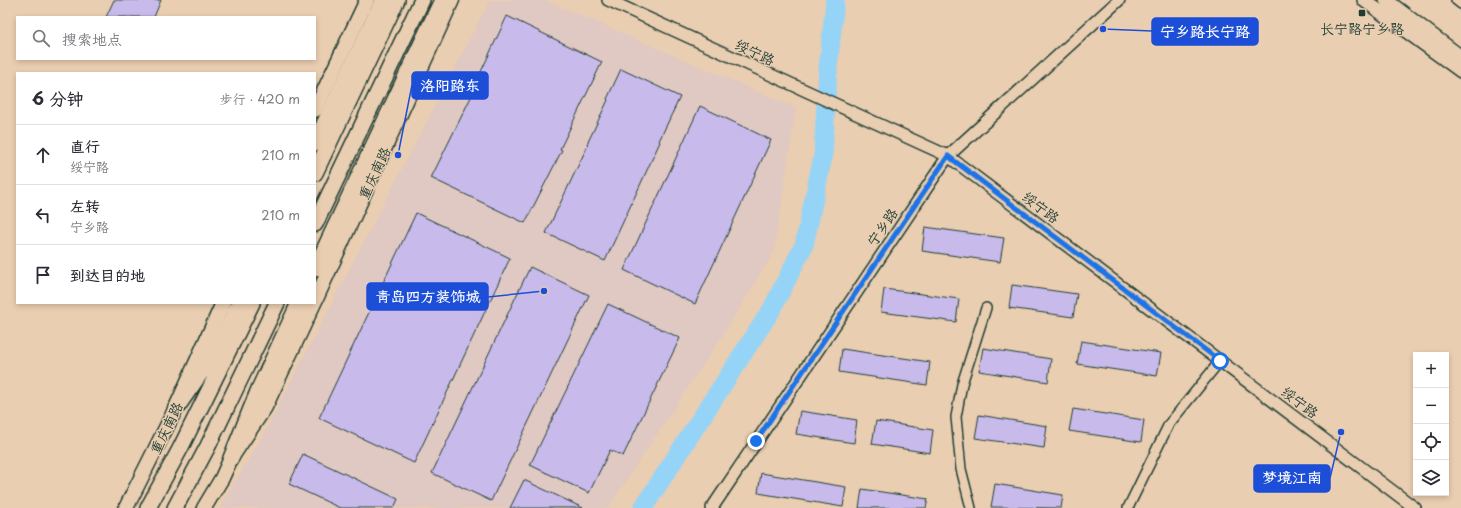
<!DOCTYPE html>
<html lang="zh">
<meta charset="utf-8">
<style>
body{margin:0;font-family:"Playpen Sans","LXGW WenKai TC",sans-serif;background:#f7f7f7;color:#2b2b33}
.controls{position:absolute;right:12px;bottom:12px;display:grid;overflow:hidden;border-radius:0px;box-shadow:0 2px 6px #0003}
.controls button{width:36px;height:36px;display:grid;place-items:center;padding:0;border:0;border-bottom:1px solid #e1e1e2;background:#fff;color:#2b2b33;font:20px sans-serif}
.stop{position:absolute;width:12px;height:12px;margin:-9px;border:3px solid #1a73e8;border-radius:50%;background:#fff}
.stop.end{background:#1a73e8;border-color:#fff;box-shadow:0 1px 4px #0008}
.list{margin:0;padding:0;list-style:none}
h2{display:flex;justify-content:space-between;align-items:center;height:52px;margin:0;padding:0 16px;font-size:17px}
h2 small{font-size:13px;font-weight:400;color:#7c7c81}
.list li{display:grid;grid-template-columns:26px 1fr auto;gap:12px;align-items:center;box-sizing:border-box;height:60px;padding:0 16px;border-top:1px solid #e1e1e2}
.list b{display:block;font-size:15px;white-space:nowrap}
.list p{margin:0;font-size:13px;white-space:nowrap;color:#7c7c81}
.list em{font-size:13px;font-style:normal;color:#7c7c81}
.icon{flex:none;width:22px;height:22px;fill:none;stroke:currentColor;stroke-width:2;stroke-linecap:round;stroke-linejoin:round}
.map{position:relative;flex:none;width:1461px;height:508px;overflow:hidden}
.search{position:absolute;background:#fff;box-shadow:0 2px 6px #0003;left:16px;top:16px;width:300px;height:44px;display:flex;align-items:center;gap:10px;box-sizing:border-box;padding:0 14px;border-radius:0px;color:#7c7c81;font-size:15px}
.panel{position:absolute;background:#fff;box-shadow:0 2px 6px #0003;left:16px;top:72px;width:300px;height:232px;border-radius:0px}
.map>svg:first-child{display:block}
.built{fill:#e0c8c3}
.lines{fill:none;stroke-linecap:round;stroke-linejoin:round}
.river{stroke:#96d4f7;stroke-width:19}
.building{fill:#c8bbec;stroke:#1f3d34}
.minor-casing{stroke:#1f3d34;stroke-width:12}
.tertiary-casing{stroke:#1f3d34;stroke-width:14}
.secondary-casing{stroke:#1f3d34;stroke-width:16}
.primary-casing{stroke:#1f3d34;stroke-width:17}
.trunk-casing{stroke:#1f3d34;stroke-width:18}
.minor{stroke:#eaceb1;stroke-width:9}
.tertiary{stroke:#eaceb1;stroke-width:11}
.secondary{stroke:#eaceb1;stroke-width:13}
.primary{stroke:#eaceb1;stroke-width:14}
.trunk{stroke:#eaceb1;stroke-width:15}
.route{stroke:#1a73e8;stroke-width:5}
.poi-dot{fill:#1f3d34;stroke:#eaceb1;stroke-width:1.5}
.labels{text-anchor:middle;dominant-baseline:central;stroke-width:3;stroke-linejoin:round;paint-order:stroke}
.poi-label{font-size:14px;fill:#1f3d34;stroke:#eaceb1}
.street-label{font-size:14px;fill:#1f3d34;stroke:#eaceb1}
.leader{fill:none;stroke:#1d4ed8;stroke-width:1.5}
.callout-dot{fill:#1d4ed8;stroke:#eaceb1;stroke-width:1.5}
.callout{fill:#1d4ed8;stroke:#1d4ed8;stroke-width:1.5}
.callout-label{font-size:15px;text-anchor:middle;font-weight:bold;fill:#fff}
</style>
<div class="map">
<svg width="1461" height="508" viewBox="0 0 1461 508">
<rect width="100%" height="100%" fill="#eaceb1"/>
<filter id="ink" filterUnits="userSpaceOnUse"><feTurbulence type="fractalNoise" baseFrequency=".025" numOctaves="2"/><feDisplacementMap in="SourceGraphic" scale="8" xChannelSelector="R" yChannelSelector="G"/><feConvolveMatrix kernelMatrix="1 2 1 2 8 2 1 2 1" color-interpolation-filters="sRGB"/></filter>
<g filter="url(#ink)">
<path class="built" d="M490 0H545L796 108 774 252 726 330 608 508H219L260 441Z"/>
<g class="lines">
<path class="river" d="M643 508 772 309 804 245 823 156 828 69 835 0"/>
</g>
<path class="building" d="M114 0H161L154 17H106Z
M507 16 602 62 560 149 562 150 525 223 431 178 474 91H472Z
M621 69 680 97 659 141 660 142 605 261 546 233 588 145 587 144 608 100 607 99Z
M700 106 771 140 695 304 624 270Z
M416 213 510 258 414 463 319 418Z
M925 227 1004 238 1000 262 922 251Z
M530 267 589 295 491 501 432 473Z
M1012 285 1077 294 1073 317 1009 308Z
M884 289 959 299 956 322 881 312Z
M608 304 680 338 623 456 610 450 589 493 530 465Z
M1081 341 1161 353 1157 376 1077 364Z
M983 348 1051 359 1048 382 979 371Z
M842 349 930 362 927 385 839 372Z
M1073 409 1144 420 1141 442 1069 431Z
M800 411 857 420 854 443 796 434Z
M979 415 1047 426 1044 448 975 438Z
M876 421 933 430 930 453 872 444Z
M303 454 398 499 394 508H340L289 484Z
M761 473 846 487 843 507 758 493Z
M524 480 583 508H510Z
M995 484 1063 495 1061 508 991 507Z
M862 489 928 499 926 508H859Z"/>
<g class="lines">
<defs>
<path id="minor" d="M1456 0 1461 4
M971 508 961 469 956 417 962 384 986 308
M1128 508 1169 424 1220 361"/>
<path id="tertiary" d="M608 0 948 156 1415 508
M712 508 948 156 1119 0"/>
<path id="secondary" d="M1364 0 1461 71
M1386 0 1461 57"/>
<path id="primary" d="M315 110 367 0
M315 301 452 0
M126 508 175 410 223 303
M204 508 222 478 231 458 265 407 314 303"/>
<path id="trunk" d="M315 143 383 0
M315 173 397 0
M315 224 422 0
M315 269 442 0
M175 410 216 351 239 303
M231 458 259 389 299 303
M148 508 180 449 252 303
M175 508 208 446 277 303"/>
</defs>
<use href="#minor" class="minor-casing"/>
<use href="#tertiary" class="tertiary-casing"/>
<use href="#secondary" class="secondary-casing"/>
<use href="#primary" class="primary-casing"/>
<use href="#trunk" class="trunk-casing"/>
<use href="#minor" class="minor"/>
<use href="#tertiary" class="tertiary"/>
<use href="#secondary" class="secondary"/>
<use href="#primary" class="primary"/>
<use href="#trunk" class="trunk"/>
</g>
</g>
<g class="lines" filter="url(#ink)">
<path class="route" d="M756 441 948 156 1220 361"/>
</g>
<rect class="poi-dot" x="1358" y="9" width="8" height="8" rx="2"/>
<g class="labels">
<g class="poi-label">
<text x="1362" y="28">长宁路宁乡路</text>
</g>
<g class="street-label">
<text transform="translate(755 52) rotate(25)">绥宁路</text>
<text transform="translate(374 173) rotate(-65)">重庆南路</text>
<text transform="translate(1041 207) rotate(37)">绥宁路</text>
<text transform="translate(882 227) rotate(-56)">宁乡路</text>
<text transform="translate(1300 402) rotate(37)">绥宁路</text>
<text transform="translate(166 428) rotate(-64)">重庆南路</text>
</g>
</g>
<path class="leader" d="M1103 29L1152 31M398 155L412 85M544 291L488 297M1341 432L1330 478"/>
<g class="callout-dot">
<circle cx="1103" cy="29" r="4"/>
<circle cx="398" cy="155" r="4"/>
<circle cx="544" cy="291" r="4"/>
<circle cx="1341" cy="432" r="4"/>
</g>
<g class="callout">
<rect x="1152" y="18" width="106" height="27" rx="4"/>
<rect x="412" y="72" width="76" height="27" rx="4"/>
<rect x="367" y="283" width="121" height="27" rx="4"/>
<rect x="1254" y="465" width="76" height="27" rx="4"/>
</g>
<g class="callout-label">
<text x="1205" y="37">宁乡路长宁路</text>
<text x="450" y="91">洛阳路东</text>
<text x="428" y="302">青岛四方装饰城</text>
<text x="1292" y="483">梦境江南</text>
</g>
</svg>
<div class="controls">
<button>+</button>
<button>−</button>
<button><svg class="icon" aria-label="locate" viewBox="0 0 24 24"><circle cx="12" cy="12" r="6"/><path d="M12 2v4M12 18v4M2 12h4M18 12h4"/></svg></button>
<button><svg class="icon" aria-label="layers" viewBox="0 0 24 24"><path d="M12 4l9 5-9 5-9-5zM3 14l9 5 9-5"/></svg></button>
</div>
<div class="stop" style="left:1220px;top:361px"></div>
<div class="stop end" style="left:756px;top:441px"></div>
<div class="search"><svg class="icon" aria-label="search" viewBox="0 0 24 24"><circle cx="10" cy="10" r="6"/><path d="M15 15l6 6"/></svg>搜索地点</div>
<section class="panel">
<h2>6 分钟<small>步行 · 420 m</small></h2>
<ul class="list">
<li><svg class="icon" aria-label="ahead" viewBox="0 0 24 24"><path d="M12 20V5M6 11l6-6 6 6"/></svg><div><b>直行</b><p>绥宁路</p></div><em>210 m</em></li>
<li><svg class="icon" aria-label="left" viewBox="0 0 24 24"><path d="M17 20v-9H6M10 6l-5 5 5 5"/></svg><div><b>左转</b><p>宁乡路</p></div><em>210 m</em></li>
<li><svg class="icon" aria-label="arrive" viewBox="0 0 24 24"><path d="M6 21V4h12l-3 4 3 4H6"/></svg><div><b>到达目的地</b></div></li>
</ul>
</section>
</div>
